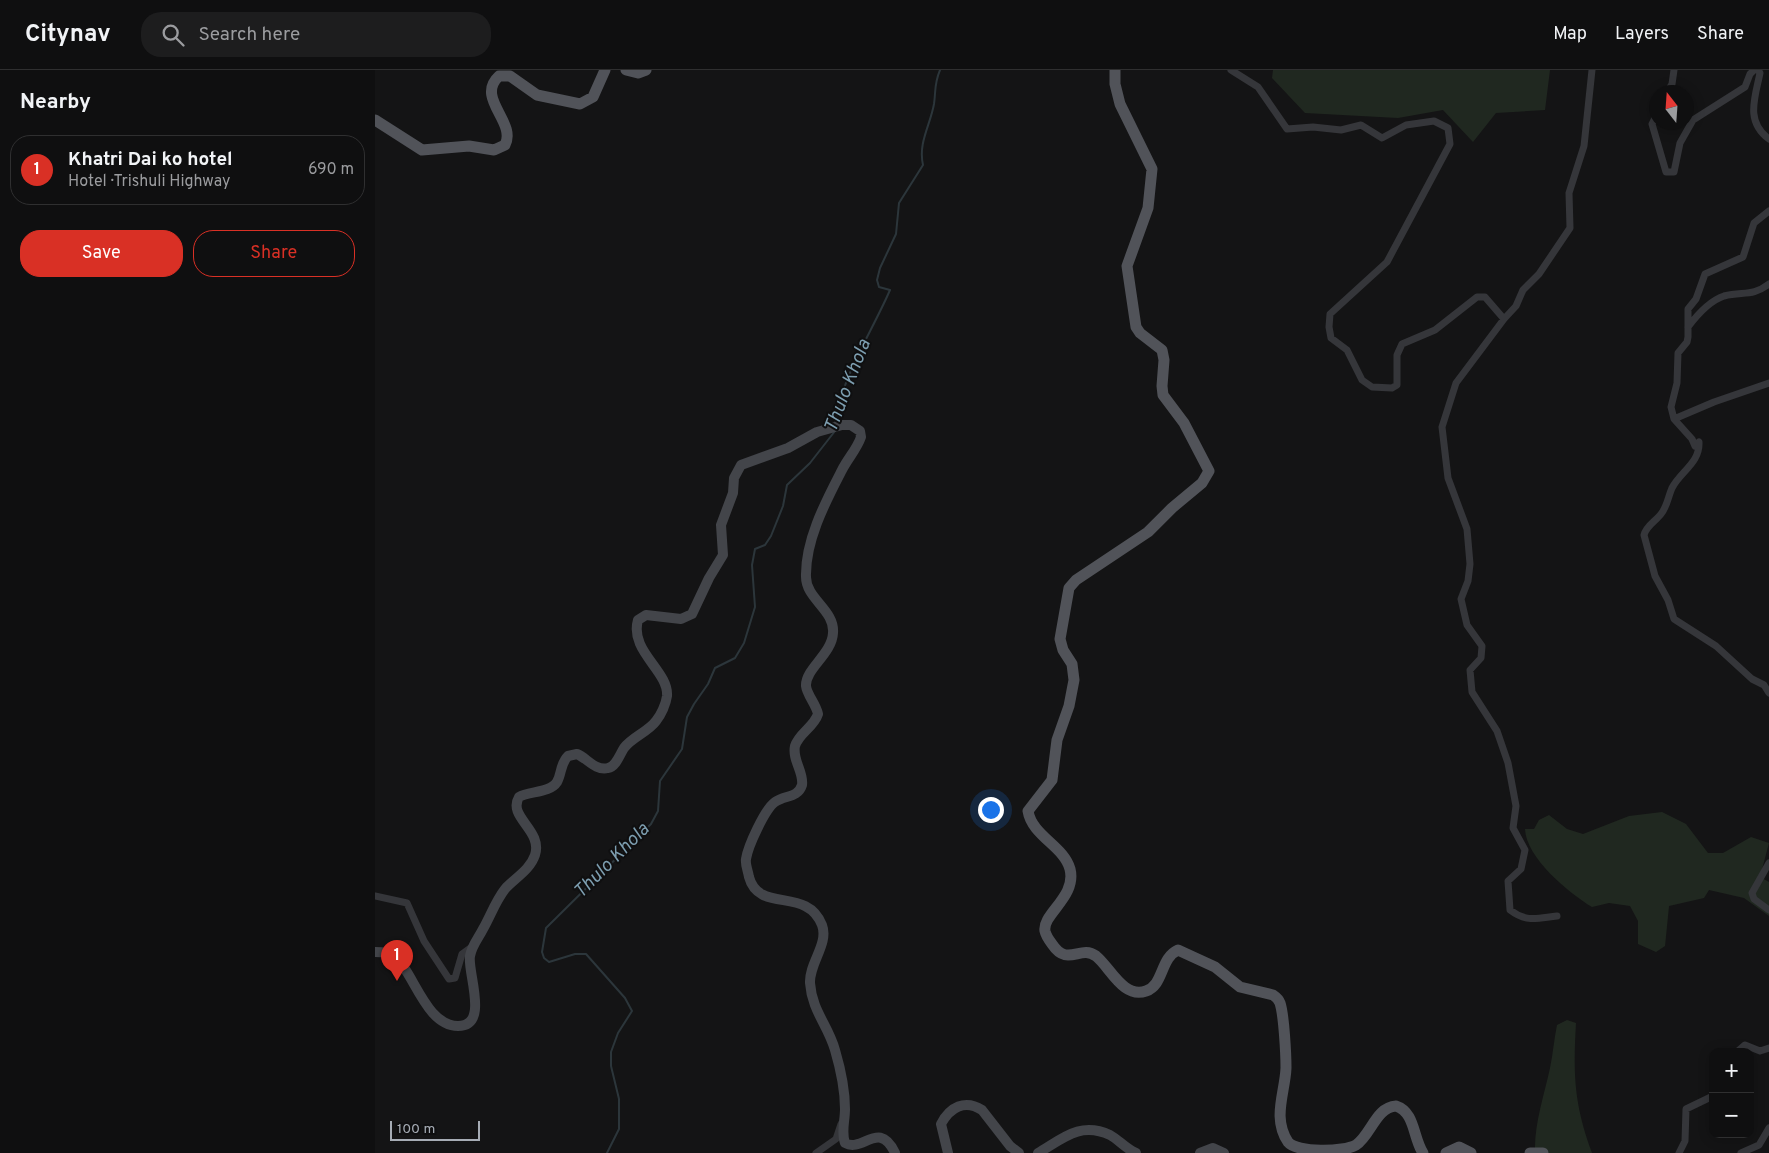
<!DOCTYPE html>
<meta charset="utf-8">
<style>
body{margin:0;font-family:Overpass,sans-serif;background:#1d1d1e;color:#f1f3f6}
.controls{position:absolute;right:15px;bottom:15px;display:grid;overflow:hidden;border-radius:10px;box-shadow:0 2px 12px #0003}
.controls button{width:45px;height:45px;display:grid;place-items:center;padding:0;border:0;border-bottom:1px solid #2f2f30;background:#0f0f10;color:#f1f3f6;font:25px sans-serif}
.compass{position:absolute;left:1274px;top:15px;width:45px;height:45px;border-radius:50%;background:#0f0f10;box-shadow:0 2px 12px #0003;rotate:343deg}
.scale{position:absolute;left:15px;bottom:12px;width:90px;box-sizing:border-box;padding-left:5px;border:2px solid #a6acb5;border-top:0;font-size:14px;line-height:18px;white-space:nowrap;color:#a6acb5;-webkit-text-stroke:4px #0f0f10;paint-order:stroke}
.you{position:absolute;left:615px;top:739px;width:18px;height:18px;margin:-12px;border:4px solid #fff;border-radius:50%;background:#1a73e8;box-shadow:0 0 0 8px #1a73e833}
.badge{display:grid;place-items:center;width:32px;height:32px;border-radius:50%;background:#d93025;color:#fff;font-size:16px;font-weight:700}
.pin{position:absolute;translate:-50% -41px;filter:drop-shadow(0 1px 2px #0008)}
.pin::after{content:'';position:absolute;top:26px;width:18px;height:15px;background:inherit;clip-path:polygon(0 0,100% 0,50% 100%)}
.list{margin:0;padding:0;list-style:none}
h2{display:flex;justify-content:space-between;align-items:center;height:65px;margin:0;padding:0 20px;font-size:21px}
h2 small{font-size:16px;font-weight:400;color:#9b9c9f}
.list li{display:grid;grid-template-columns:32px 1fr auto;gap:15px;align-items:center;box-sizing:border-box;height:70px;margin:0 10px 10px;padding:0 10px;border:1px solid #2f2f30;border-radius:20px}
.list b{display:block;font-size:19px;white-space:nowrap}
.list p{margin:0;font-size:16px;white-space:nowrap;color:#9b9c9f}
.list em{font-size:16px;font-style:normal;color:#9b9c9f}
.actions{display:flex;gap:10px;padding:15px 20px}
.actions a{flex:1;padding:11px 0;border:1px solid #d93025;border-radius:20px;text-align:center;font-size:18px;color:#d93025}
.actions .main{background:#d93025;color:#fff}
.icon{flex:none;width:28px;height:28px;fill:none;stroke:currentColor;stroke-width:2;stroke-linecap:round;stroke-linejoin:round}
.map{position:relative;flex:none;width:1394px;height:1083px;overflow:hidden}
header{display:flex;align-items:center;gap:30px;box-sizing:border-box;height:70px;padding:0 25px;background:#0f0f10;border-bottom:1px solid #2f2f30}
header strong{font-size:24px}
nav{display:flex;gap:28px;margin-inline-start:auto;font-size:18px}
.search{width:350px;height:45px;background:#1d1d1e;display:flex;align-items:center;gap:12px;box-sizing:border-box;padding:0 18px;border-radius:20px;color:#9b9c9f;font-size:19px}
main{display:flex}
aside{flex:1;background:#0f0f10}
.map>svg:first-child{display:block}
.green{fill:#202820}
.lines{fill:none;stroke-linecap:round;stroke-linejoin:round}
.stream{stroke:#2c363b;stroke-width:2}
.street{stroke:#35363a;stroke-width:7}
.secondary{stroke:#43454a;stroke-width:10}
.primary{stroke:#515359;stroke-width:11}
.labels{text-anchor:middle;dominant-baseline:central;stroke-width:4;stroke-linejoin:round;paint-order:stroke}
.water-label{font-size:19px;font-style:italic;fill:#7d9eb0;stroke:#0f0f10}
</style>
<header>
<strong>Citynav</strong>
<div class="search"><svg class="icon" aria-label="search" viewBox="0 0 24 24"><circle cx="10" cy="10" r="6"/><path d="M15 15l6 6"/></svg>Search here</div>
<nav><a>Map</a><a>Layers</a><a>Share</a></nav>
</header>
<main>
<aside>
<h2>Nearby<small></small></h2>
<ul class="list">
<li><span class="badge">1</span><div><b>Khatri Dai ko hotel</b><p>Hotel · Trishuli Highway</p></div><em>690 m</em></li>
</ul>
<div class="actions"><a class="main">Save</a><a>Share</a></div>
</aside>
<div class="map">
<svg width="1394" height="1083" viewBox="0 0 1394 1083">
<rect width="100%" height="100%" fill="#141415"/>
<path class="green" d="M898 0H1175L1170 40 1121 43 1098 72 1068 40 1023 48 930 43 897 8Z
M1287 742 1311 754 1333 783H1348L1376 767 1394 773 1385 807 1394 812V846L1369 828 1334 820 1329 828 1294 836 1290 876 1281 882 1263 874V851L1255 836 1234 833 1217 837C1194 823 1151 788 1150 759H1159L1164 750 1174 745 1192 759 1208 764 1254 746Z
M1192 950 1201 953C1198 1005 1199 1034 1217 1083H1160C1159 1054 1169 1026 1175 998 1178 984 1179 969 1182 955Z"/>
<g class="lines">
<path class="stream" d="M460 354C467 305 496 264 515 220L504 217 502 210 505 198 521 164 524 133 548 95C543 73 555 56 559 34 561 20 559 14 565 0
M232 1083 244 1059V1029L236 996V982L243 963 257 941 250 928 211 884H200L174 892 169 888 167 882 171 858 276 754 283 741 285 711 307 679 312 647 319 634 333 614 340 598 360 588 369 573 380 537 377 495 380 479 390 475 396 466 408 436 412 415 435 393 460 361"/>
<path class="street" d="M856 0 883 17 912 59 938 57 966 60 986 55 1007 68 1031 55 1059 51 1073 58 1075 74 1012 192 955 244 954 257 956 268 972 280 987 310 997 317 1017 318 1022 315V285L1027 274 1060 260 1102 227H1110L1129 249 1081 313 1067 357 1073 408 1092 459 1095 494 1093 511 1086 529 1092 555 1107 576 1106 588 1095 600 1097 622 1122 661 1133 693 1141 736 1138 758 1150 780 1146 799 1133 811 1135 840C1152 853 1163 848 1182 846
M1383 0 1385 3C1380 28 1370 51 1394 69
M1292 22 1297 14 1299 0
M1282 44 1277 54 1291 102H1299L1305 73 1318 50 1370 17 1375 4 1379 0
M1394 141 1379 153 1368 187 1330 204 1321 229 1313 239V267L1312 272 1303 283 1302 313 1296 337 1299 349 1317 369 1320 376 1324 372C1325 393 1306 401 1297 418 1293 427 1292 437 1286 444 1281 451 1271 456 1269 465L1280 506 1293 530 1299 549 1341 576 1377 609 1389 615 1394 623
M1129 249 1141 236 1148 220 1164 204 1195 158 1194 123 1209 76 1217 0
M1313 257C1322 245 1334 231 1349 226 1368 221 1377 227 1394 214
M1299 349 1339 332 1394 313
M1394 793 1377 823 1379 829 1394 840
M0 826 32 833 49 871 74 909 80 908 87 884 98 876
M1362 982 1370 975 1385 981 1394 978
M441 1083 461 1069 466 1054
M1304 1083 1310 1071 1311 1039 1338 1026
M1366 1083 1384 1075 1394 1058"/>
<path class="secondary" d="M0 882C6 882 13 882 18 885 38 899 50 956 83 956 115 956 92 902 95 886 97 875 103 869 108 859 116 845 120 832 130 819 140 808 155 800 160 785 168 760 132 747 144 727 154 721 175 723 182 712 187 703 185 694 193 686L202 684C212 688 220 701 233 698 241 697 245 684 249 678 257 667 273 662 281 651 286 645 291 634 292 626 294 601 254 581 263 550L271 545 306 549 317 544 334 508 348 485 346 455 358 423 359 408 366 395 413 378 442 362 467 355H476L485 361 486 367C482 379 473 388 467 400 451 431 430 470 431 507 431 529 460 540 458 563 457 584 430 599 431 616 432 625 441 634 443 644 439 657 424 663 420 676 417 690 429 702 427 715 423 728 410 725 400 732 390 739 373 776 371 789 370 794 373 801 374 807 384 844 432 816 447 855 454 874 434 893 435 913 437 941 453 955 460 980 465 997 470 1021 470 1039 470 1051 466 1062 470 1073 488 1083 504 1049 520 1083
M573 1083 566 1054C575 1037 590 1029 607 1040L635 1076 644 1083
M663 1083C687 1069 705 1051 735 1065 744 1070 751 1079 761 1083
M825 1083 838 1078 849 1083"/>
<path class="primary" d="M251 0 263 3 271 0
M740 0V14L745 34 777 99 773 138 752 196 761 257 765 263 787 280 789 290 787 316 788 325 809 353 834 401 827 413 797 438 773 462 701 510 694 518 685 569 688 580 697 594 699 610 694 636 682 670 677 710 653 741C657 766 689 776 695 799 702 827 667 844 670 861 671 866 674 870 677 874 693 898 705 874 721 886 735 897 748 929 771 921 789 915 785 888 803 880L840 897 865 917 898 925C901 927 904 930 905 933 909 945 911 985 911 998 910 1023 897 1048 913 1072 922 1083 969 1082 981 1075 996 1065 1001 1037 1021 1036 1040 1042 1038 1068 1048 1083
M0 50 47 80 94 76 119 80 130 75C142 52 100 28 124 6H135L162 25 205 34 218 27 230 0
M1071 1083 1084 1077 1096 1083
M1155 1083H1168"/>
</g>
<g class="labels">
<g class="water-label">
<text transform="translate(473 316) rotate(-69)">Thulo Khola</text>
<text transform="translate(237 791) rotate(-45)">Thulo Khola</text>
</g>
</g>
</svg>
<div class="controls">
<button>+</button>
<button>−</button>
</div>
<svg class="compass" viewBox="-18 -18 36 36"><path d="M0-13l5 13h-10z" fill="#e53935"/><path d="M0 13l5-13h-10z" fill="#9b9c9f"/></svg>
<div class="scale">100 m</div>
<div class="you"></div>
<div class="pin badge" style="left:22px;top:911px">1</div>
</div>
</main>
